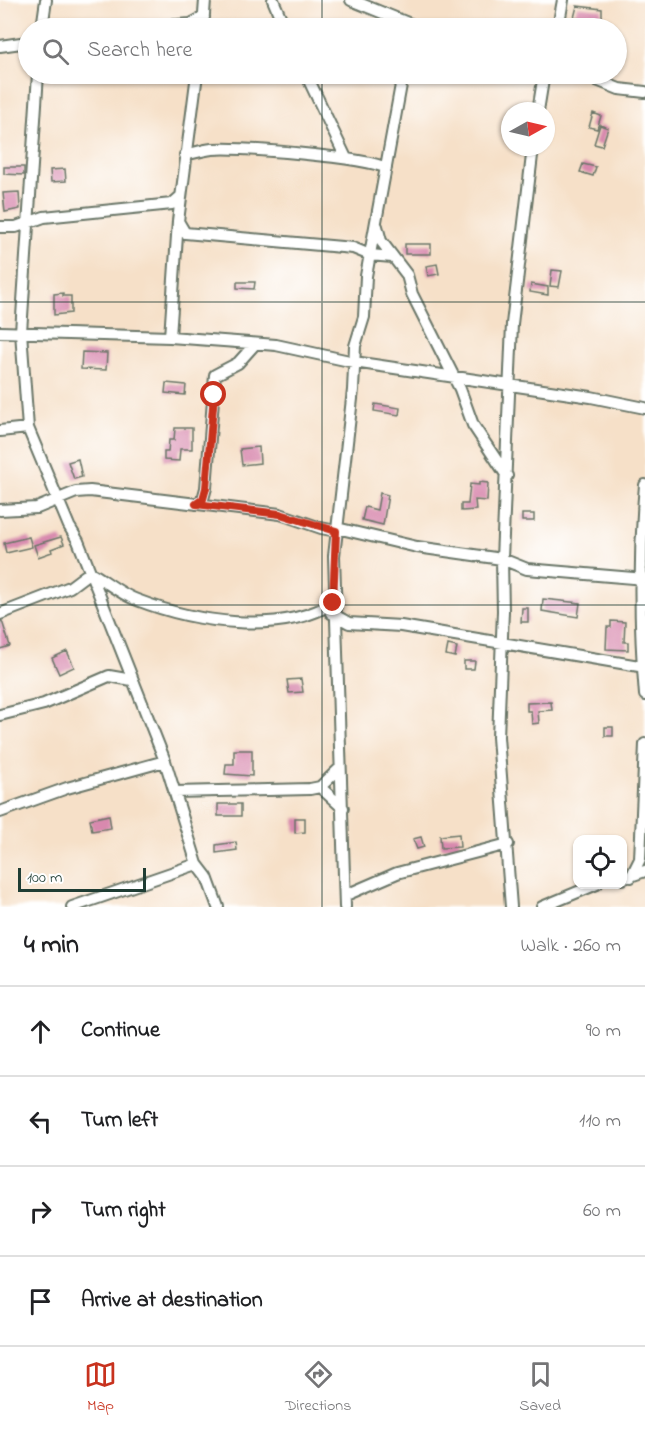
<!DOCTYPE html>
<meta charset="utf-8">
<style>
body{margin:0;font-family:"Indie Flower",sans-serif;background:#f2f2f2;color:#202124}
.controls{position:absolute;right:18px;bottom:18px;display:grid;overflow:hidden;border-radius:12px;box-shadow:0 2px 4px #0004}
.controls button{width:54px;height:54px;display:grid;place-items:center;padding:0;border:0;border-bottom:2px solid #e0e0e0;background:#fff;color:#202124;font:30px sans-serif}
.compass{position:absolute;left:501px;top:102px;width:54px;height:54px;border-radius:50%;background:#fff;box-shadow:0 2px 4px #0004;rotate:82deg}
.scale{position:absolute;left:18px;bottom:15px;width:128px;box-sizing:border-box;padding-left:6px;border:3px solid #1f3d34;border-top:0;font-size:16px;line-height:21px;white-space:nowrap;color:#1f3d34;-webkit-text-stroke:4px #fff;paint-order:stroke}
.stop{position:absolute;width:18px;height:18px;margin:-14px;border:4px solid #c8321e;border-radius:50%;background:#fff}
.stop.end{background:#c8321e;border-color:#fff;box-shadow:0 2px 6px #0008}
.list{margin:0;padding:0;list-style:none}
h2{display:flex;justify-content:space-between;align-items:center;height:78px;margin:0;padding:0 24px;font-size:26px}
h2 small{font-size:20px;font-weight:400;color:#757577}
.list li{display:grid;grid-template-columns:39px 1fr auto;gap:18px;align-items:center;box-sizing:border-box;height:90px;padding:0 24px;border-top:2px solid #e0e0e0}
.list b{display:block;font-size:22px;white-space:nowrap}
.list em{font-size:20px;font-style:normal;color:#757577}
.icon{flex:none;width:33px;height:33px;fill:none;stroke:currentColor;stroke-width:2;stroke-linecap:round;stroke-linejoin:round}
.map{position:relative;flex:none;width:645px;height:907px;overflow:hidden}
.search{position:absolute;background:#fff;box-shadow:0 2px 4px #0004;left:18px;right:18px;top:18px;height:66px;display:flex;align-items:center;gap:15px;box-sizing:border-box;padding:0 21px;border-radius:33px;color:#757577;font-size:22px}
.sheet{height:438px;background:#fff}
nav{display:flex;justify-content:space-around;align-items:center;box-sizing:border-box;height:84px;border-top:2px solid #e0e0e0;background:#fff;font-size:16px;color:#757577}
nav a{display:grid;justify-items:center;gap:3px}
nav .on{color:#c8321e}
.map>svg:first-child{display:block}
.building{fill:#d889ae}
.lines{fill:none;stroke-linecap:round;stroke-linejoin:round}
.minor-casing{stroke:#6a7668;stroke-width:14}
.minor{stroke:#fff;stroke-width:10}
.route{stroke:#c8321e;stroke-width:8}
.grid{fill:none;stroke:#1f3d34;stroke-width:1.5;stroke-opacity:0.55}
</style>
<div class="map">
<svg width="645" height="907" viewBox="0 0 645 907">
<rect width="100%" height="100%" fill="#fff"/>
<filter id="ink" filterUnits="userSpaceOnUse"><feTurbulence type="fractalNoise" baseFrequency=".0167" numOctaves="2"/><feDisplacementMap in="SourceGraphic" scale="12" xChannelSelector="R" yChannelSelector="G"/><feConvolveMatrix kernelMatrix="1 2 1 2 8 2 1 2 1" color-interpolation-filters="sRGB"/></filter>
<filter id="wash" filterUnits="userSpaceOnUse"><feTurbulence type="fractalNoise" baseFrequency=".008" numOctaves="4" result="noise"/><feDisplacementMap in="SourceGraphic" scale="24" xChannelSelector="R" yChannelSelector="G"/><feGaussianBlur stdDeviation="1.35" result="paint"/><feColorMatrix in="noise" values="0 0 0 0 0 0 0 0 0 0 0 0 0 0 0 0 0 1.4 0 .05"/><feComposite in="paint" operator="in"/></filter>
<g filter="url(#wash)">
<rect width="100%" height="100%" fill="#f6e0c8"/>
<g id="blocks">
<path class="building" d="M577 6 602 9V22L574 18Z
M593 113 601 116 597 129 589 127Z
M600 125 608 128 602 146 594 144Z
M583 164 596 167 593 176 580 172Z
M4 167H24V175L4 174Z
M65 169 66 181 51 182 50 170Z
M19 192 20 209 5 212 3 193Z
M405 244H431V254H405Z
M437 264 439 274 428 276 426 266Z
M552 270 562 271 559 287 550 286Z
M237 282H255L254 289 237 288Z
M531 284 548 287V295L530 292Z
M63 293V296H71V313L54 315V294Z
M82 352 107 353 106 370 81 369Z
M166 383 186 385 185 395 165 393Z
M375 404 400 408 399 415 374 411Z
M175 428H192V449H180L179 461 164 460V452H168L169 440H174Z
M259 447 260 463 242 465 240 449Z
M78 459 82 477 74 479 68 462Z
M479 482 488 483 487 501 475 500 476 510 461 511V504H468L470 484 479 485Z
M380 493 388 495 383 525 362 520 365 507 377 510Z
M522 514H534V521H522Z
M29 537 32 547 6 553 4 543Z
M61 537 64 544 51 549 52 552 38 557 34 545Z
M543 599 580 603 578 617 542 611Z
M522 608H528V622H521Z
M0 621H2L10 646 0 649Z
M611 621 625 622 624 642H628V650L606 649 607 627H611Z
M448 645 457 647 455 657 446 655Z
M67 651 74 667 59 674 52 658Z
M464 661H475L474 669H464Z
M301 679 303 692 289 693 287 680Z
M551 702 552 710 538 711 539 723 532 724 531 711H527V703Z
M605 727H613V736H605Z
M234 750H252V776L225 774 226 764H234Z
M218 804H241V816H218Z
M109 815 111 828 92 831 90 819Z
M295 818H305V832L295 833Z
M459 834 460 847 441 848 440 836Z
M421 837 424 847 417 849 413 839Z
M236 842 237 850 216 853V845Z"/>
</g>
</g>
<g filter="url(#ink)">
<use href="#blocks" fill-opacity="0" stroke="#6a7668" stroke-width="1.5"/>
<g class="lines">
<defs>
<path id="minor" d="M273 0 285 28
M351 0 420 28
M42 28 46 0
M135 28 191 24 204 17
M203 28 205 0
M558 28 563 0
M0 46 28 42
M38 74 21 332 28 428 69 526 78 541 165 761 197 864 207 877 218 907
M306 74 346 158
M582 74 619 89 645 92
M538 111 544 74
M185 155C194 153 203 150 212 149 239 147 366 157 386 168
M178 221 185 233 353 248 370 255 392 257
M377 226 381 241 407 275 412 294 460 389 473 425 507 476
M0 227H16L44 217 172 204 180 197
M0 332 170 337 276 345 354 362 591 397 645 408
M170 337 178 221 197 74
M0 431 28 428
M645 485C639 554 639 625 645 695
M196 504 203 499 206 488 215 375 238 363 255 344
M0 510 37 508 76 492 90 491 280 514 321 528 336 531 341 529 417 547 502 559 527 569 645 579
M331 613 349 623 401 626 645 667
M0 614 70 587 90 572C106 581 120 594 137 600 194 622 279 636 333 603
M0 715 44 704 109 676 132 680
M320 787 343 808
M174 792 310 789 320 787 340 768
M0 812 67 788 165 761
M631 877 640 859 645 744
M622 879 645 871
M346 895 397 873 508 844
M72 907 197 864
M345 907 334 556 353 390 355 346 364 317 366 276 403 74
M511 907 498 737 503 611 502 559 512 324 533 147
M542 907 597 884"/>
</defs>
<use href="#minor" class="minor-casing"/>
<use href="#minor" class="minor"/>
</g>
</g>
<g class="lines" filter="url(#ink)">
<path class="route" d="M214 395 206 488 203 499 196 504 280 514 336 531 333 603"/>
</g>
<path class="grid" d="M322 0V28M322 74V907M0 302H645M0 605H645"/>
</svg>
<div class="controls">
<button><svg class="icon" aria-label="locate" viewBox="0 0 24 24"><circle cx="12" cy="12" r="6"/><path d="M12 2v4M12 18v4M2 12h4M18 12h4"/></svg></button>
</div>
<svg class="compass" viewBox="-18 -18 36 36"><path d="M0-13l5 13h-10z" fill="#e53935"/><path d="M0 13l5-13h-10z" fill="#757577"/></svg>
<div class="scale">100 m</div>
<div class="stop" style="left:214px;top:395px"></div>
<div class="stop end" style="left:333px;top:603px"></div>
<div class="search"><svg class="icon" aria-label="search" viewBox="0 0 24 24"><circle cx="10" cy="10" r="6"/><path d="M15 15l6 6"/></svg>Search here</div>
</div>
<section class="sheet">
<h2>4 min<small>Walk · 260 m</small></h2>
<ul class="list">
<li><svg class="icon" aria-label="ahead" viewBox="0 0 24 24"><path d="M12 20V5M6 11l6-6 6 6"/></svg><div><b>Continue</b></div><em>90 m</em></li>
<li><svg class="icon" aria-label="left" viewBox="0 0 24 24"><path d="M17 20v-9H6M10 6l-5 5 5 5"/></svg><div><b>Turn left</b></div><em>110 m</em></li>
<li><svg class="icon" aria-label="right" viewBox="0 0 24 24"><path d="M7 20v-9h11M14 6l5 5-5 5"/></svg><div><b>Turn right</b></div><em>60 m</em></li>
<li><svg class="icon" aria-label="arrive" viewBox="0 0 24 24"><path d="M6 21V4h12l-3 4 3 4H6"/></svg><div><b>Arrive at destination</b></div></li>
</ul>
</section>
<nav>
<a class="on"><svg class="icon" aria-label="map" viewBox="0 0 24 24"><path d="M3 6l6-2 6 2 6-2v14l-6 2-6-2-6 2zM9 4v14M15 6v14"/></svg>Map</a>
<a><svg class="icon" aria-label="directions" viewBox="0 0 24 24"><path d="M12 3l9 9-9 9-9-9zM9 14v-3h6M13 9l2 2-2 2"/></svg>Directions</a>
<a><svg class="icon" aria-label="saved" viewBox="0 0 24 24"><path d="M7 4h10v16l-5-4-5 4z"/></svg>Saved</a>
</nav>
